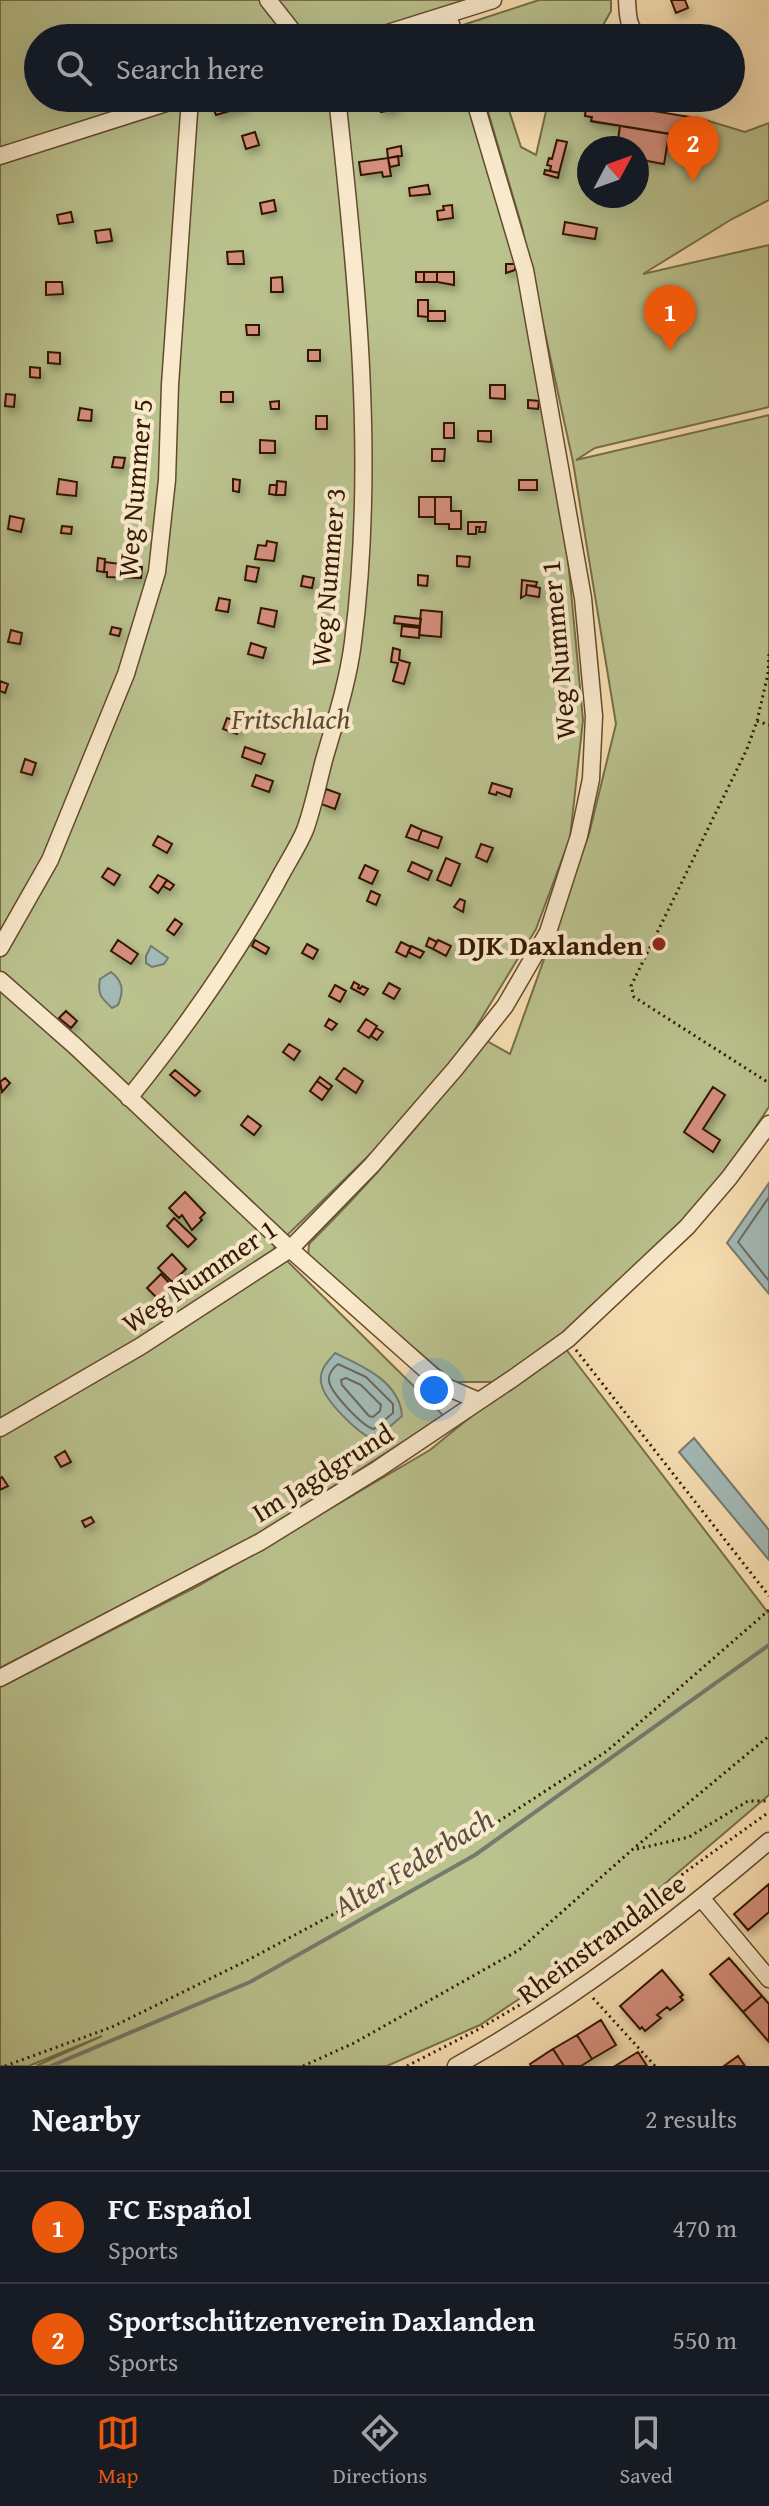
<!DOCTYPE html>
<meta charset="utf-8">
<style>
body{margin:0;font-family:"Gentium Book Plus",serif;background:#20242c;color:#f1f3f6}
.compass{position:absolute;left:577px;top:136px;width:72px;height:72px;border-radius:50%;background:#171b24;box-shadow:0 8px 32px #0002;rotate:49deg}
.you{position:absolute;left:434px;top:1390px;width:28px;height:28px;margin:-20px;border:6px solid #fff;border-radius:50%;background:#1a73e8;box-shadow:0 0 0 12px #1a73e833}
.badge{display:grid;place-items:center;width:52px;height:52px;border-radius:50%;background:#ea580c;color:#fff;font-size:26px;font-weight:700}
.pin{position:absolute;translate:-50% -66px;filter:drop-shadow(0 2px 4px #0008)}
.pin::after{content:'';position:absolute;top:42px;width:28px;height:24px;background:inherit;clip-path:polygon(0 0,100% 0,50% 100%)}
.list{margin:0;padding:0;list-style:none}
h2{display:flex;justify-content:space-between;align-items:center;height:104px;margin:0;padding:0 32px;font-size:34px}
h2 small{font-size:26px;font-weight:400;color:#9ea1a6}
.list li{display:grid;grid-template-columns:52px 1fr auto;gap:24px;align-items:center;box-sizing:border-box;height:112px;padding:0 32px;border-top:2px solid #363941}
.list b{display:block;font-size:30px;white-space:nowrap}
.list p{margin:0;font-size:26px;white-space:nowrap;color:#9ea1a6}
.list em{font-size:26px;font-style:normal;color:#9ea1a6}
.icon{flex:none;width:44px;height:44px;fill:none;stroke:currentColor;stroke-width:2;stroke-linecap:round;stroke-linejoin:round}
.map{position:relative;flex:none;width:769px;height:2066px;overflow:hidden}
.search{position:absolute;background:#171b24;box-shadow:0 8px 32px #0002;left:24px;right:24px;top:24px;height:88px;display:flex;align-items:center;gap:20px;box-sizing:border-box;padding:0 28px;border-radius:44px;color:#9ea1a6;font-size:30px}
.sheet{height:328px;background:#171b24}
nav{display:flex;justify-content:space-around;align-items:center;box-sizing:border-box;height:112px;border-top:2px solid #363941;background:#171b24;font-size:22px;color:#9ea1a6}
nav a{display:grid;justify-items:center;gap:4px}
nav .on{color:#ea580c}
.map>svg:first-child{display:block}
.green{fill:#bac28e;stroke:#766e47;stroke-width:2}
.water{fill:#a2bab7;stroke:#757a6e;stroke-width:2}
.lines{fill:none;stroke-linecap:round;stroke-linejoin:round}
.shore{stroke:#6a6a5c;stroke-width:2}
.stream{stroke:#757a6e;stroke-width:4}
.building{fill:#d48e7c;stroke:#321900;stroke-width:2;filter:url(#shadow)}
.minor-casing{stroke:#644a2c;stroke-width:19}
.path{stroke:#321900;stroke-width:3;stroke-dasharray:2 4;stroke-linecap:butt}
.minor{stroke:#faeacd;stroke-width:16}
.poi-dot{fill:#8f2418;stroke:#faeacd;stroke-width:3}
.labels{text-anchor:middle;dominant-baseline:central;stroke-width:8;stroke-linejoin:round;paint-order:stroke}
.street-label{font-size:28px;fill:#321900;stroke:#faeacd}
.park-label{font-size:28px;font-style:italic;fill:#5b4c2b;stroke:#faeacd}
.poi-label{font-size:28px;font-weight:bold;fill:#321900;stroke:#faeacd;text-anchor:end}
.water-label{font-size:30px;font-style:italic;fill:#595140;stroke:#faeacd}
</style>
<div class="map">
<svg width="769" height="2066" viewBox="0 0 769 2066">
<defs>
<filter id="shadow"><feDropShadow dx="3" dy="5" stdDeviation="4" flood-color="#0004"/></filter>
</defs>
<rect width="100%" height="100%" fill="#f8dfb2"/>
<filter id="stains"><feTurbulence type="fractalNoise" baseFrequency=".0025" numOctaves="4"/><feColorMatrix values="0 0 0 0 .2 0 0 0 0 .09 0 0 0 0 .02 0 0 0 .5 -.17"/></filter>
<radialGradient id="worn" r=".72"><stop offset=".6" stop-color="#630" stop-opacity="0"/><stop offset="1" stop-color="#630" stop-opacity=".3"/></radialGradient>
<path class="green" d="M0 0H471L442 12 452 38H38V98H470L520 265 567 548 583 720 570 838 536 929 467 1042 400 1125 274 1248 444 1416 260 1533 0 1668Z
M539 0H611V11L596 38H467L463 25Z
M484 98H505L521 147 536 155 549 98H594V101H587L585 116 592 117V122L620 126 617 148H589V196H637V159L664 164 669 134 696 138 702 119 745 132 769 123V200L732 219 643 274 769 245V407L595 448 576 460 769 415V1107L738 1153 684 1222 563 1335 493 1382H454L308 1258 309 1244C373 1181 431 1113 485 1040L510 1054 589 834 616 724 573 462 522 227Z
M565 1348 769 1614V1795L567 1967 480 2025 387 2066H36L102 2036 29 2066H0V1687L198 1586 430 1450 479 1410Z"/>
<path class="water" d="M151 946 168 958 164 964 152 967 146 963V956Z
M111 972C123 981 124 991 118 1005L112 1008C101 998 97 994 100 979Z
M769 1183V1294L727 1243Z
M335 1353C363 1366 400 1382 402 1416L374 1440C358 1433 323 1400 321 1382 319 1369 328 1362 335 1353Z
M694 1438 769 1530V1560L679 1452Z"/>
<g class="lines">
<path class="shore" d="M769 1197 738 1242 769 1281
M338 1364 366 1377 393 1404V1413L374 1429C363 1427 331 1393 329 1381 328 1373 333 1368 338 1364Z
M346 1378 361 1385 381 1405 380 1411 373 1417 369 1416 342 1385 341 1380Z"/>
<path class="stream" d="M51 2066 250 1982 475 1855 769 1645"/>
</g>
<path class="building" d="M671 0H685L688 8 676 13Z
M232 98H244L246 106 216 115 212 104Z
M607 98H651L647 110 606 103Z
M395 99 397 109 381 112 380 104Z
M587 100 702 119 700 133 697 132 696 138 591 121 592 117 585 116Z
M620 126 669 134 664 164 637 159V148H617Z
M255 132 259 145 246 149 242 136Z
M557 140 567 142 559 173 550 171 551 166 547 165 549 158 552 159Z
M401 146 402 156 388 158 387 149Z
M398 156 399 165 390 167 388 158Z
M388 158 391 176 383 177 382 172 361 175 359 162Z
M545 170 559 173 558 178 544 174Z
M428 185 430 194 410 196 409 188Z
M274 200 276 211 262 214 260 203Z
M452 205 453 218 438 220 437 211 444 210 443 206Z
M71 212 73 222 59 224 57 215Z
M565 222 597 228 595 239 563 234Z
M110 229 112 241 97 243 95 231Z
M243 251 244 264H228L227 252Z
M506 264H515V270L506 273Z
M416 272H424V282H416Z
M424 272H437V282H424Z
M437 272H454V285L437 282Z
M282 277 283 292H271V278Z
M46 282H62L63 294 46 295Z
M418 300H428V317L418 316Z
M428 311H445V321H428Z
M246 325H259V335H247Z
M308 350H320V361H308Z
M48 352 60 353V364L48 363Z
M30 367 40 368V378L30 377Z
M490 385H505V399L490 398Z
M221 392H233V402H221Z
M6 394 15 395 14 407 5 406Z
M528 400 539 401 538 409 528 408Z
M279 401V409H271L270 402Z
M80 408 92 410 91 421 78 420Z
M316 416H327V429H316Z
M444 423H454V438H444Z
M478 431H491V442L478 441Z
M260 440 275 441V453H260Z
M432 449H445L444 461H432Z
M114 457 125 458 123 468 112 467Z
M59 479 77 482 76 496 57 494Z
M233 479 240 480 239 492 233 491Z
M519 480H537V490H519Z
M277 481 286 482 285 495H276Z
M270 485H277L276 495 269 494Z
M419 497H435V517H419Z
M435 497H451V511H461V529H449V524H435Z
M10 516 24 519 21 532 8 529Z
M468 522H486L485 532H479L480 527H476V534H468Z
M62 526 72 527 71 534 61 533Z
M267 541 277 543 274 561 255 559 258 545 266 546Z
M457 556 470 557 469 567 457 566Z
M98 558 105 559 104 572 97 571Z
M105 562 142 567 141 578 107 577V572H104Z
M247 566 259 568 256 582 245 580Z
M418 575 428 576 427 586 418 585Z
M303 576 314 578 312 588 301 586Z
M522 580 537 582 536 586 527 585 526 595 521 598Z
M527 585 540 588 539 597 526 595Z
M219 598 230 600 228 612 216 610Z
M261 608 277 611 274 627 258 623Z
M421 610 442 612 441 637 419 635Z
M395 616 421 619 420 626 394 623Z
M402 626 420 628 419 638 401 636Z
M112 627 121 629 119 636 110 634Z
M11 630 22 633 20 644 8 642Z
M251 643 266 648 263 658 248 654Z
M393 648 400 650 399 660 410 663 404 684 393 681 398 663 391 662Z
M0 681 8 684 5 693 0 691Z
M227 718 241 723 237 734 223 729Z
M245 747 265 754 261 764 242 757Z
M25 759 36 763 32 775 21 772Z
M256 775 273 781 269 792 252 786Z
M492 783 512 789 510 797 497 792 496 795 489 793Z
M326 789 340 794 335 809 321 804Z
M411 825 422 830 418 841 406 837Z
M422 830 442 837 438 848 418 841Z
M158 836 172 844 167 853 153 845Z
M481 844 493 848 487 862 476 857Z
M446 858 460 864 451 886 437 880Z
M412 862 432 871 428 880 408 871Z
M365 865 378 871 372 884 359 878Z
M108 868 120 875 114 885 102 877Z
M158 875 167 880 158 893 150 887Z
M167 880 174 885 170 890 163 886Z
M371 891 380 895 376 905 367 901Z
M460 899 465 901 463 912 454 907Z
M175 919 182 924 174 935 167 930Z
M429 938 437 942 433 949 426 946Z
M118 940 138 954 131 964 111 951Z
M255 940 269 948 266 954 252 946Z
M438 940 451 946 446 956 433 949Z
M401 942 411 947 406 957 396 952Z
M307 944 318 950 313 959 302 953Z
M411 946 424 952 420 958 408 952Z
M354 982 359 985 358 988 360 989 362 986 368 989 364 995 351 988Z
M389 983 400 989 394 999 383 993Z
M335 985 346 991 340 1002 329 996Z
M66 1011 77 1021 71 1028 59 1018Z
M329 1019 337 1024 332 1030 325 1026Z
M366 1019 377 1026 369 1038 358 1031Z
M376 1028 383 1032 377 1040 371 1036Z
M289 1044 300 1051 294 1060 283 1052Z
M344 1068 363 1081 356 1093 336 1079Z
M175 1070 200 1091 195 1096 170 1075Z
M320 1077 332 1086 329 1090 317 1081Z
M5 1078 10 1083 2 1092 0 1082Z
M317 1081 329 1090 322 1100 310 1091Z
M713 1087 725 1095 703 1129 720 1140 713 1152 684 1132Z
M248 1116 261 1126 254 1135 241 1125Z
M185 1192 205 1213 200 1218 202 1220 192 1230 182 1215 179 1218 169 1208Z
M174 1218 196 1239 188 1247 167 1226Z
M172 1254 186 1269 172 1282 158 1268Z
M161 1274 172 1286 158 1299 147 1288Z
M65 1451 71 1462 61 1467 55 1457Z
M2 1477 8 1486 0 1490V1478Z
M91 1517 94 1522 85 1527 82 1521Z
M769 1884V1912L748 1930 734 1914Z
M729 1958 762 1996 743 2012 710 1974Z
M662 1970 683 1995 680 1997 683 2000 670 2010 667 2007 657 2015 661 2018 645 2031 642 2027 640 2029 620 2006Z
M762 1996 769 2004V2042L743 2012Z
M601 2020 616 2045 592 2059 577 2035Z
M577 2035 592 2059 581 2066H564L553 2049Z
M553 2049 564 2066H531L530 2064Z
M638 2052 647 2066H615Z
M738 2056 745 2066H724Z"/>
<g class="lines">
<defs>
<path id="minor" d="M268 0 298 38
M627 0C628 16 627 31 644 38
M448 14 455 38
M372 38 493 0
M0 156 182 98
M0 948 50 860 126 674 157 572 167 480 170 385 190 98
M0 980 75 1046 290 1249 444 1386 479 1401
M129 1098C184 1030 233 961 276 884 285 866 297 849 305 830 313 808 318 783 324 760 335 722 348 682 353 642 376 462 357 277 337 98
M0 1428 141 1346 290 1249 372 1165 455 1069 505 1006 548 932 579 836 591 779 594 716 583 598 525 270 474 98
M0 1678 260 1542 378 1469 512 1379 568 1339 687 1227 729 1178 769 1124
M702 1899 769 1979
M456 2066C569 2003 671 1925 769 1841"/>
</defs>
<use href="#minor" class="minor-casing"/>
<path class="path" d="M769 654 768 674 757 721 747 749 631 986 634 997 769 1083
M757 721 769 725
M576 1350 769 1596
M637 1849 689 1837 748 1801H769
M593 1998 655 2066
M5 2066 112 2027 248 1960 459 1847 607 1751 769 1610
M303 2066 354 2043 519 1950 633 1849 769 1736
M407 2066 477 2030 523 2003 565 1973 684 1873 769 1812"/>
<use href="#minor" class="minor"/>
</g>
<circle class="poi-dot" cx="659" cy="944" r="8"/>
<g class="labels">
<g class="street-label">
<text transform="translate(134 488) rotate(-85)">Weg Nummer 5</text>
<text transform="translate(327 577) rotate(-85)">Weg Nummer 3</text>
<text transform="translate(557 650) rotate(-95)">Weg Nummer 1</text>
<text transform="translate(199 1275) rotate(-34)">Weg Nummer 1</text>
<text transform="translate(322 1472) rotate(-32)">Im Jagdgrund</text>
<text transform="translate(601 1938) rotate(-36)">Rheinstrandallee</text>
</g>
<g class="park-label">
<text x="291" y="718">Fritschlach</text>
</g>
<g class="poi-label">
<text x="643" y="944">DJK Daxlanden</text>
</g>
<g class="water-label">
<text transform="translate(413 1862) rotate(-31)">Alter Federbach</text>
</g>
</g>
<rect width="100%" height="100%" filter="url(#stains)"/>
<rect width="100%" height="100%" fill="url(#worn)"/>
</svg>
<svg class="compass" viewBox="-18 -18 36 36"><path d="M0-13l5 13h-10z" fill="#e53935"/><path d="M0 13l5-13h-10z" fill="#9ea1a6"/></svg>
<div class="you"></div>
<div class="pin badge" style="left:670px;top:351px">1</div>
<div class="pin badge" style="left:693px;top:182px">2</div>
<div class="search"><svg class="icon" aria-label="search" viewBox="0 0 24 24"><circle cx="10" cy="10" r="6"/><path d="M15 15l6 6"/></svg>Search here</div>
</div>
<section class="sheet">
<h2>Nearby<small>2 results</small></h2>
<ul class="list">
<li><span class="badge">1</span><div><b>FC Español</b><p>Sports</p></div><em>470 m</em></li>
<li><span class="badge">2</span><div><b>Sportschützenverein Daxlanden</b><p>Sports</p></div><em>550 m</em></li>
</ul>
</section>
<nav>
<a class="on"><svg class="icon" aria-label="map" viewBox="0 0 24 24"><path d="M3 6l6-2 6 2 6-2v14l-6 2-6-2-6 2zM9 4v14M15 6v14"/></svg>Map</a>
<a><svg class="icon" aria-label="directions" viewBox="0 0 24 24"><path d="M12 3l9 9-9 9-9-9zM9 14v-3h6M13 9l2 2-2 2"/></svg>Directions</a>
<a><svg class="icon" aria-label="saved" viewBox="0 0 24 24"><path d="M7 4h10v16l-5-4-5 4z"/></svg>Saved</a>
</nav>
